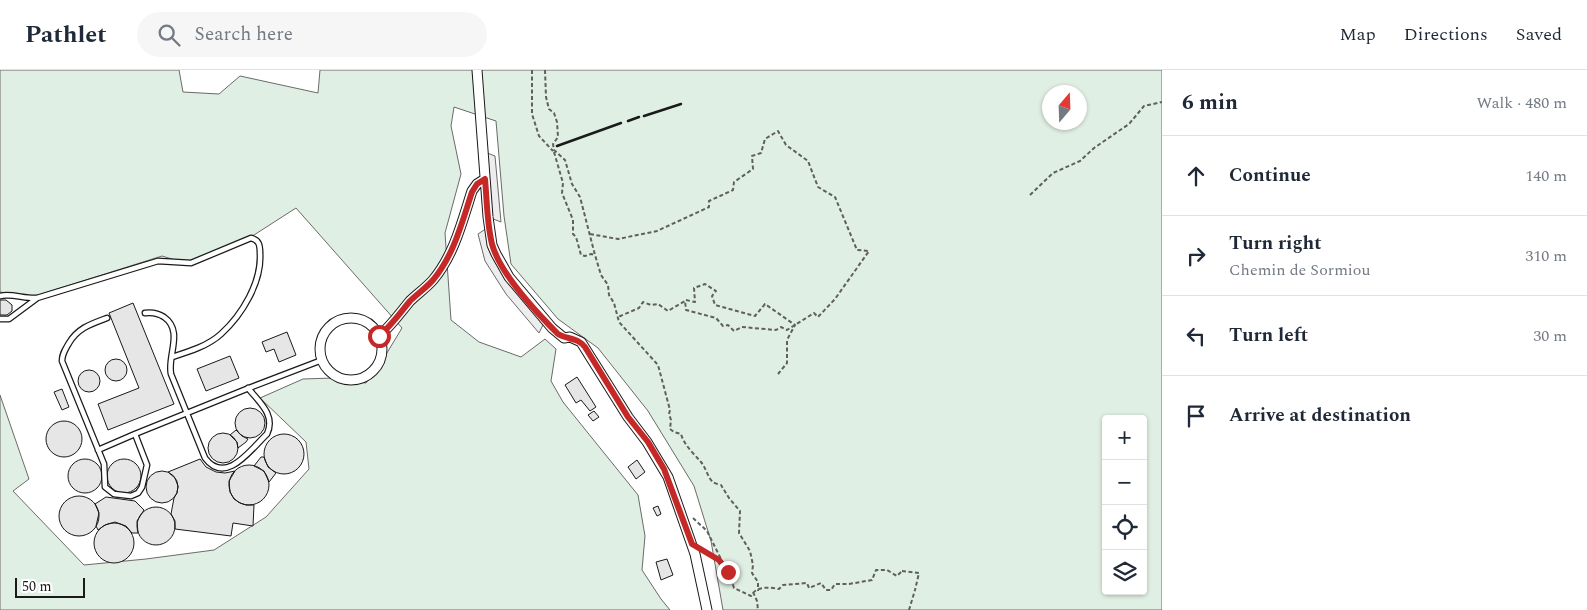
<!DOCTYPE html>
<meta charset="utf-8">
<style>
body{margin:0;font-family:Spectral,serif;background:#f6f6f7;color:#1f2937}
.controls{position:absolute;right:15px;bottom:15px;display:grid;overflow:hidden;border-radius:5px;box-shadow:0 1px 4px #0004}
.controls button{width:45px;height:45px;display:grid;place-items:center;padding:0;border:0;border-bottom:1px solid #e0e1e3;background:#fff;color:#1f2937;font:25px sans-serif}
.compass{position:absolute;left:1042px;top:15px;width:45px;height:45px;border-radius:50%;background:#fff;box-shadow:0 1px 4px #0004;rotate:19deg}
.scale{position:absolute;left:15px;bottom:12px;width:70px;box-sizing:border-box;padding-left:5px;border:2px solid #1a1a1a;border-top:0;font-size:14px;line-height:18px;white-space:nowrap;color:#1a1a1a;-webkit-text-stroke:4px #fff;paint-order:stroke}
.stop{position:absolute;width:15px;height:15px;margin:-11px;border:4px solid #c62828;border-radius:50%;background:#fff}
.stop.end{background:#c62828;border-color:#fff;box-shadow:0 1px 5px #0008}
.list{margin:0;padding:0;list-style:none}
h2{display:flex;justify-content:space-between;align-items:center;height:65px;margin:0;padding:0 20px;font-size:21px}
h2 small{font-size:16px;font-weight:400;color:#747a83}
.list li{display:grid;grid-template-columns:32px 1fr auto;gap:15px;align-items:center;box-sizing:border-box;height:80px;padding:0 20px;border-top:1px solid #e0e1e3}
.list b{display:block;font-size:19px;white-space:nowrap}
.list p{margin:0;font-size:16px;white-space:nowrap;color:#747a83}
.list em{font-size:16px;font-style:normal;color:#747a83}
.icon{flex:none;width:28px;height:28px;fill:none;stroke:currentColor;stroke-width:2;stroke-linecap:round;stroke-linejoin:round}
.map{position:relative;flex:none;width:1162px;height:540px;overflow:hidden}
header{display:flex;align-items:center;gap:30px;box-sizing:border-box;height:70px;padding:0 25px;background:#fff;border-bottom:1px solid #e0e1e3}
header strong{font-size:24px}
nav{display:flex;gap:28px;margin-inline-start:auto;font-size:18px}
.search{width:350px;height:45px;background:#f6f6f7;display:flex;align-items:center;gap:12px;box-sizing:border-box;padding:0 18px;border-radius:28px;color:#747a83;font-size:19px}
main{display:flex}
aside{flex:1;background:#fff}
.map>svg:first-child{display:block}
.green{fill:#e0efe3;stroke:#6a6a6a;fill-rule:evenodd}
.parking{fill:#ededed;stroke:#6a6a6a}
.building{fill:#e6e6e6;stroke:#1a1a1a}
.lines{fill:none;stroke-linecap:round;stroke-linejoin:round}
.lane-casing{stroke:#1a1a1a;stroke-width:7}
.street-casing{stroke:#1a1a1a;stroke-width:11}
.path{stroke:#5f5f5f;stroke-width:2;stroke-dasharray:4 2.5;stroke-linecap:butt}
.lane{stroke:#fff;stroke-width:4.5}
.street{stroke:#fff;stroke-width:9}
.wall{stroke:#1a1a1a;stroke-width:2.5}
.route{stroke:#c62828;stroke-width:6}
</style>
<header>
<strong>Pathlet</strong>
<div class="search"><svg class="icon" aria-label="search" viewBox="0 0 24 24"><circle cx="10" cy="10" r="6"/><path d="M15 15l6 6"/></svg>Search here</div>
<nav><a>Map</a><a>Directions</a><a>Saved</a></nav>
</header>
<main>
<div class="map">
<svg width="1162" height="540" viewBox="0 0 1162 540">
<rect width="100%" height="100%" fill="#fff"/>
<path class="green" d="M0 0H179L183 22 219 24 240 6 318 23 320 0H1162V540H723L711 471 694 416 648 341 598 278 558 249 511 194 504 146 496 51 454 37 451 56 461 104 445 163 451 250 479 272 521 287 545 269 556 279 551 311 563 332 638 425 645 466 642 500 661 529 670 540H0V325L29 409 13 421 84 495 146 489 214 480 266 447 309 399 306 372 260 328 303 309 333 308 366 313 376 301 402 258 296 138 254 165 185 193 162 186 32 227 0 222ZM1050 22H1080V52H1050ZM1106 349H1143V521H1106Z"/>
<path class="parking" d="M482 81 495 86 501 152 488 147Z
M490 156 496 184 545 251 539 263 506 224 485 191 478 164Z"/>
<path class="building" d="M0 230H6L12 235V241L7 245H0Z
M133 233 174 334 108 360 98 334 139 318 109 243Z
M287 262 296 285 279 292 274 279 266 282 262 272Z
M230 286 239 308 206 321 197 299Z
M105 300a11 11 0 1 1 22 0a11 11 0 1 1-22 0Z
M78 311a11 11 0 1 1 22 0a11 11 0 1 1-22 0Z
M577 307 596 337 590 341 581 330 576 333 565 315Z
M62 319 69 337 62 340 54 322Z
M235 353a15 15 0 1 1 30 0a15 15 0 1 1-30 0Z
M594 341 599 347 593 351 588 345Z
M46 369a18 18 0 1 1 36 0a18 18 0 1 1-36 0Z
M236 360 242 366 248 369 246 372 238 378 237 372 230 365Z
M208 378a15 15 0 1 1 30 0a15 15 0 1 1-30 0Z
M264 384a20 20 0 1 1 40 0a20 20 0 1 1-40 0Z
M261 387H264L268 397 276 403 269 412 264 401 254 396Z
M200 389 206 397 216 402 225 403 235 401 229 411 230 422 234 429 240 433 246 435H254L253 456 233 453 231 466 175 459V451L171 444 174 428 177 423 178 416 175 408 168 402Z
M68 406a17 17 0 1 1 34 0a17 17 0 1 1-34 0Z
M107 406a17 17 0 1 1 34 0a17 17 0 1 1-34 0Z
M637 390 645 402 636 409 628 397Z
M229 415a20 20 0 1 1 40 0a20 20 0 1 1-40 0Z
M146 417a16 16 0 1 1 32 0a16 16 0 1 1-32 0Z
M59 446a20 20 0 1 1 40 0a20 20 0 1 1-40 0Z
M106 427 135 431 144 440 137 451 138 463H132L126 456 115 452 105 455 98 460 96 456 99 443 95 434Z
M658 436 661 444 657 446 653 438Z
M137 456a19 19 0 1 1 38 0a19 19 0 1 1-38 0Z
M94 473a20 20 0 1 1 40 0a20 20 0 1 1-40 0Z
M667 489 673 505 661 510 656 492Z"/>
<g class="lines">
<defs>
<path id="lane" d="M0 226C11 223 25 229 37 228L158 191 191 193 251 168C259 170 260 175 260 183 262 212 242 245 221 264 208 276 188 282 172 287
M145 243C152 242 158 243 164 247 184 261 167 286 171 304L205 388C226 416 251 379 267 364 276 345 259 332 248 318
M107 248C91 254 78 258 69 273 65 280 62 284 62 291L104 394 105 417 114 424 131 426 138 423 142 417 147 395 135 364 249 318 322 290
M0 249H9L36 229
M98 380 135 364"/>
<path id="street" d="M477 0 488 147 492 175 496 184 509 207 552 258 564 268 570 267 581 272 628 347 647 372 668 407 695 484 707 540
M320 279a31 31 0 1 1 62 0a31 31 0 1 1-62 0Z
M379 266C391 256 400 243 410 231 417 224 426 218 433 210 454 185 462 152 472 121L477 114 485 109"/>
</defs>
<use href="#lane" class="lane-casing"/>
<use href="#street" class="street-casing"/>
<path class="path" d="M532 0V44L539 66 553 81
M545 0 546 27 549 39 554 43 557 52 558 67 553 74 554 80 565 90 572 114 580 127 595 185 601 205 608 215 609 225 614 233 619 252 658 295 670 340 669 344 671 350 670 359 674 362 681 364C684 375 694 384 701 392 706 398 708 408 713 412 714 413 720 415 721 415L729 428 740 441 739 463 750 481 753 495 752 503 758 512V521
M554 82 563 113 562 123 573 150V164L576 167 581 185 585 186 591 184 595 185
M1030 125 1053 103 1080 91 1094 78 1129 54 1144 36 1162 32
M590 164 618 169 657 161 709 137V131L733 120 734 112 753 99 752 86 761 83 765 69 778 61 786 75 808 91 818 117 835 127 857 180 869 181 835 229 818 247 814 243 787 260 781 257 776 260 742 257 734 261 728 255 723 256 716 248 686 240 685 231 668 241 658 234 651 235 643 232 639 238 618 247
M686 230 695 232 694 218 705 214 716 221 712 226 715 235 755 246 765 234 795 255 787 270V293L778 304
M693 448 707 461 724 495
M704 481C722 491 727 497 734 518L751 526C756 516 769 517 779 519L783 515 807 513 809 518 821 513 826 520H831L835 514H849L872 510 876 500H887L897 506 902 501
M902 501 919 503 915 520
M753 522 757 531 758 540
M909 540 915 520"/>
<use href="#lane" class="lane"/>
<use href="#street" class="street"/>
<path class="wall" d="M644 46 681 34
M628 51 639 47
M557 76 621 53"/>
</g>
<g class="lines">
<path class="route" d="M379 266C391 256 400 243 410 231 417 224 426 218 433 210 454 185 462 152 472 122L477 114 485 109C487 131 487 154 492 174 500 204 536 242 558 264 568 270 577 267 585 277L628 347 648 372 664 399 692 474 719 490 728 502"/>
</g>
</svg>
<div class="controls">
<button>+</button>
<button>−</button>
<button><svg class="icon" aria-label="locate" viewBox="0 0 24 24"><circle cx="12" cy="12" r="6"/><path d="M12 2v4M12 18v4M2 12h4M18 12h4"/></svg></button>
<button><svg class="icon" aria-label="layers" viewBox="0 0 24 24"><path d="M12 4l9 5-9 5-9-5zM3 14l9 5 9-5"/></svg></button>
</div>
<svg class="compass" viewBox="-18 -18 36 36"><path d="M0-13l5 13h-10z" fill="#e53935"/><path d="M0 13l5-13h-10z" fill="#747a83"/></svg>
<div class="scale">50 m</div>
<div class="stop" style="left:379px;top:266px"></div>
<div class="stop end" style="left:728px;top:502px"></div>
</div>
<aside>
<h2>6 min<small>Walk · 480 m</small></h2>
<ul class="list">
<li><svg class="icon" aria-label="ahead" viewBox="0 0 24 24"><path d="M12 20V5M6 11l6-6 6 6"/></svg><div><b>Continue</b></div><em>140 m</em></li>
<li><svg class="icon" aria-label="right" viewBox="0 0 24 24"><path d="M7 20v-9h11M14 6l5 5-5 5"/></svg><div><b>Turn right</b><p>Chemin de Sormiou</p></div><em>310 m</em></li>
<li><svg class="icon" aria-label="left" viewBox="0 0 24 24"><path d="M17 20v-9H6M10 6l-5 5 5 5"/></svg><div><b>Turn left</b></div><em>30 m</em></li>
<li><svg class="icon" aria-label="arrive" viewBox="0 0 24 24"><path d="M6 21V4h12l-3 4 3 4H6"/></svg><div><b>Arrive at destination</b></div></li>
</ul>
</aside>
</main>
